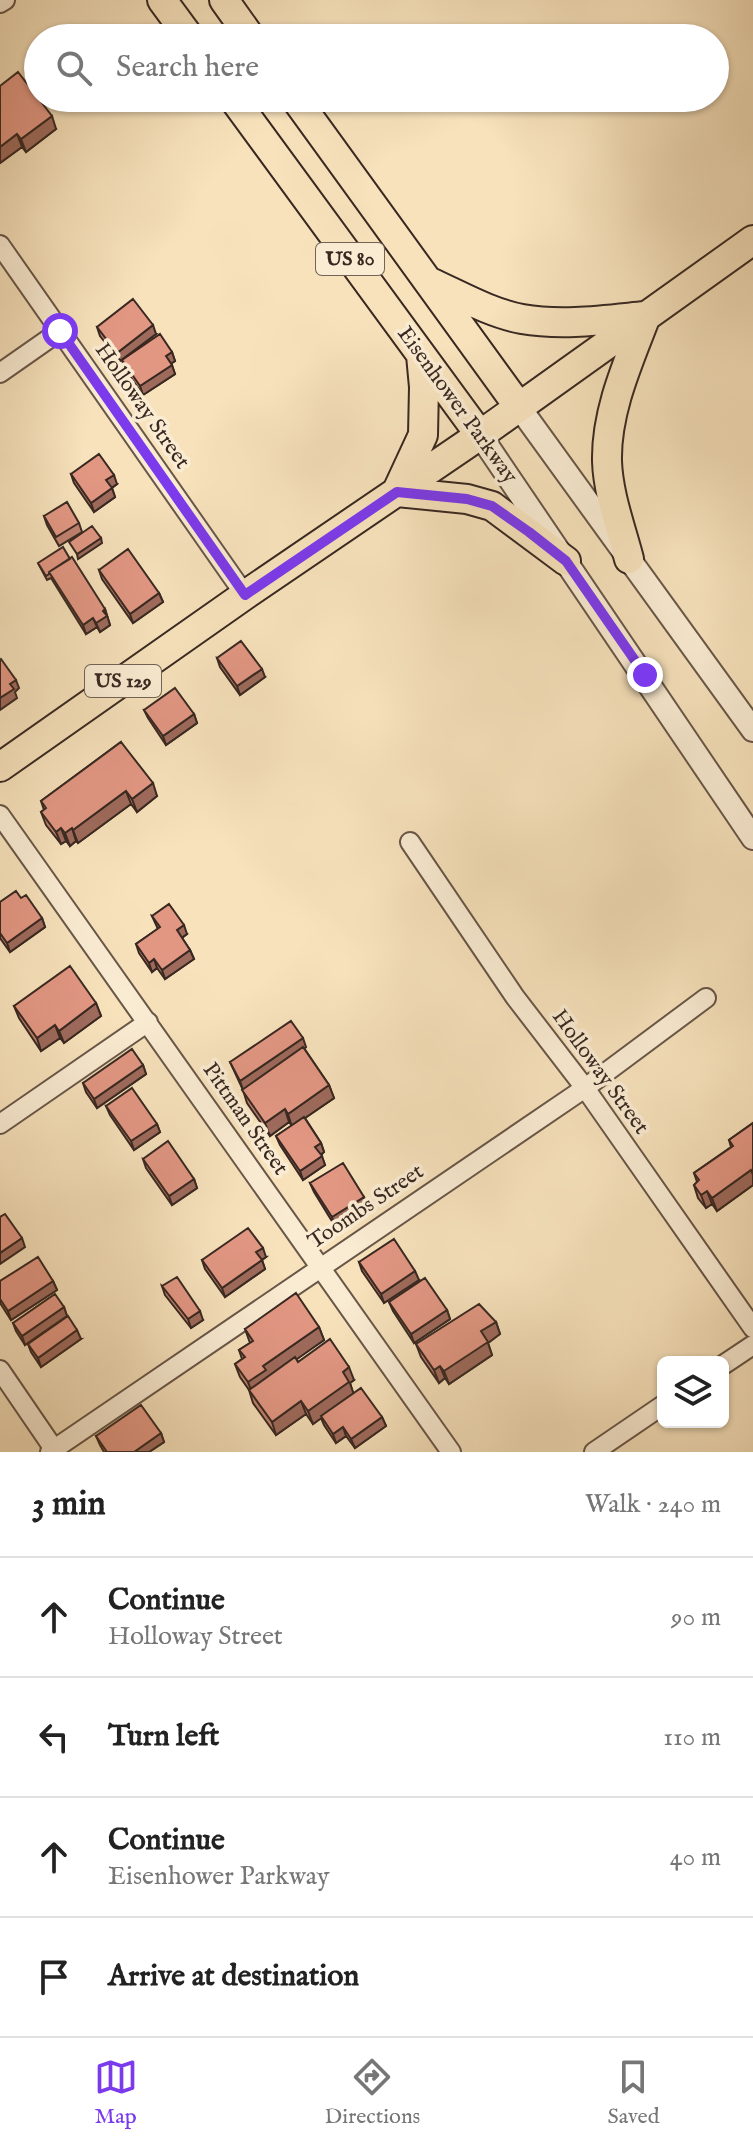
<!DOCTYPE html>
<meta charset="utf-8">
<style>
body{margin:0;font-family:"IM FELL English",serif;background:#f6f6f6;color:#222}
.controls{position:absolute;right:24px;bottom:24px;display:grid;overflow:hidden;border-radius:12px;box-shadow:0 2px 6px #0004}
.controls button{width:72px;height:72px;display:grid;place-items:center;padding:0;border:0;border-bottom:2px solid #e0e0e0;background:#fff;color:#222;font:40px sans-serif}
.stop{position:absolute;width:24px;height:24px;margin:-18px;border:6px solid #7c3aed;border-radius:50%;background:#fff}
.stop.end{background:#7c3aed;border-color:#fff;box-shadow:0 2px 8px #0008}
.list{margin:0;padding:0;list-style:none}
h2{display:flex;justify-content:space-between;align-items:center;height:104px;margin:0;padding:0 32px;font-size:34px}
h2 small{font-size:26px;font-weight:400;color:#767676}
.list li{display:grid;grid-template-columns:52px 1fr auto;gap:24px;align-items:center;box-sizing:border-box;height:120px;padding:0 32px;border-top:2px solid #e0e0e0}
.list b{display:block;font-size:30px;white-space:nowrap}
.list p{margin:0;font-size:26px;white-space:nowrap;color:#767676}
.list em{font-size:26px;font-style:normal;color:#767676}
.icon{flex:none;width:44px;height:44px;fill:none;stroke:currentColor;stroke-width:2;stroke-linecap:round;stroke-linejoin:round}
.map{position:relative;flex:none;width:753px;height:1452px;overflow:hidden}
.search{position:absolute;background:#fff;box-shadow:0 2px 6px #0004;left:24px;right:24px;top:24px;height:88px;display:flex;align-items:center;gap:20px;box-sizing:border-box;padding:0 28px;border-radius:44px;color:#767676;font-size:30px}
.sheet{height:584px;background:#fff}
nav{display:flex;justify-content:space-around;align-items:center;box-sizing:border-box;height:112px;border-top:2px solid #e0e0e0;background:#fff;font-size:22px;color:#767676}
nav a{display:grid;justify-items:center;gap:4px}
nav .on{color:#7c3aed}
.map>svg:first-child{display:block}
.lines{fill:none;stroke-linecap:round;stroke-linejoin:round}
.minor-casing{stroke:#685648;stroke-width:22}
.tertiary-casing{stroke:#685648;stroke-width:26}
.primary-casing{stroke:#382821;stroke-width:32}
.minor{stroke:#faecd3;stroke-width:18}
.tertiary{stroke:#faecd3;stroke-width:22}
.primary{stroke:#f7e2bc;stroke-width:28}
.wall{fill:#c28271;stroke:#382821;stroke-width:2}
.shaded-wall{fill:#9e6a5c;stroke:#382821;stroke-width:2}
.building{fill:#e29783;stroke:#382821;stroke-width:2}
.route{stroke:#7c3aed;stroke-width:10}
.labels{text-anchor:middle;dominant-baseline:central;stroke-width:7;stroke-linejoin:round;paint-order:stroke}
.shield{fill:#faecd3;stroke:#726356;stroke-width:2}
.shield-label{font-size:20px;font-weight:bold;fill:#382821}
.street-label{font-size:22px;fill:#382821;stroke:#faecd3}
</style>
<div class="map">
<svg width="753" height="1452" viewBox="0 0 753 1452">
<rect width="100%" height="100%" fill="#f7e2bc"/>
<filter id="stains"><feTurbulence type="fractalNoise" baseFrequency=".0025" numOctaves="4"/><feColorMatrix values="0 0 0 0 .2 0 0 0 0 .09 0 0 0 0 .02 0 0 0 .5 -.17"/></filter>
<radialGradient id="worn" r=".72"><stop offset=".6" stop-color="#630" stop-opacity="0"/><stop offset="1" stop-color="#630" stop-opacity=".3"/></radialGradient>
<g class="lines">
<defs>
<path id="minor" d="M0 3 5 0
M0 245 245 595
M0 373 60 331
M0 815 451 1452
M410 842 515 997 585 1088 753 1328
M0 1124 148 1022
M723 1365 753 1345
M0 1370 56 1452
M50 1452 585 1088 706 998
M594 1452 663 1405"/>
<path id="tertiary" d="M519 407 753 730
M480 435 753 838"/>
<path id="primary" d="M162 0 190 38
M224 0 251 38
M233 98 480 435
M295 98 519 407
M430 282C459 295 490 313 522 319 562 326 604 320 645 316
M397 491 423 435 424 387 421 355
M397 492 467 499 492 506 566 561
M629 559C621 528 608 494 607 461 606 411 628 363 646 316
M0 767 245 595 480 435 753 240"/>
</defs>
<use href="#minor" class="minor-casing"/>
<use href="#tertiary" class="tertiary-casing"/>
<use href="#primary" class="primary-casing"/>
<use href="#minor" class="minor"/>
<use href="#tertiary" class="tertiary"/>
<use href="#primary" class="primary"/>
</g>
<path class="wall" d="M0 86 56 129 26 152 22 147 0 163Z
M97 327 156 334 123 359 172 352 175 361 171 363 175 374 143 395 125 369 122 360 120 361 100 336Z
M71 474 117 484 112 488 115 497 94 512 74 483Z
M44 516 79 523 82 532 59 546 47 525Z
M38 563 105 609 110 625 100 632 97 627 86 634 51 578 47 580Z
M99 570 159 593 163 602 133 623 102 579Z
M217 658 265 677 240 695 220 667Z
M144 710 194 714 197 723 166 745 148 718Z
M121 742 157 796 137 812 131 804 78 843 76 841 70 846 66 841 61 844 46 825 41 812 44 810 41 801Z
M0 902 42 918 45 927 10 952 0 938Z
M152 916 187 934 182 938 190 950 194 959 165 979 157 968 152 972 139 953 136 944 158 929Z
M96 1003 101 1016 64 1043 60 1038 41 1051 19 1018 14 1006Z
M306 1047 304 1048 329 1085 334 1098 305 1118 321 1143 324 1152 321 1155 325 1165 303 1180 280 1145 276 1136 292 1126 289 1122 270 1136 247 1103 243 1090 230 1062Z
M143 1065 146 1074 97 1108 86 1092 83 1083Z
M106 1106 157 1124 160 1132 134 1150 110 1115Z
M753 1123V1185L717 1211 712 1204 706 1208 698 1198 694 1185 697 1182 694 1173 731 1147 729 1140Z
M143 1159 194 1179 197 1188 172 1205 146 1168Z
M310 1183 364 1197 367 1206 335 1226 314 1192Z
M266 1257 262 1260 265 1269 225 1297 205 1269 202 1260Z
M359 1262 419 1280 384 1303 362 1271Z
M0 1281H53L57 1290 11 1320 0 1303Z
M162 1286 203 1320 191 1328 165 1295Z
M389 1302 447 1310 450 1319 414 1343 393 1311Z
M64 1307 67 1316 25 1345 16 1331 13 1323Z
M496 1322 500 1334 488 1343 492 1355 449 1384 445 1378 439 1383 421 1357 416 1344Z
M319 1327 324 1340 296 1359 298 1362 354 1380 350 1383 353 1393 382 1417 386 1426 355 1448 346 1436 336 1443 324 1425 321 1418 313 1424 306 1414 276 1435 253 1403 249 1390 240 1377 235 1364 242 1359 239 1350 250 1343 245 1329Z
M81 1339 41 1367 31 1352 28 1344Z
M161 1433 164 1442 149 1452H104L100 1445 96 1436Z"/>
<path class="shaded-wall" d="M52 116 56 129 26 152 21 139Z
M17 134 22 147 0 163V147Z
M153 325 156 334 120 361 117 353Z
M172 352 175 361 169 365 166 356Z
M172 365 175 374 143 395 140 386Z
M114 475 117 484 110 489 106 480Z
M112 488 115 497 94 512 91 503Z
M101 538 102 543 78 559 77 554Z
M159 593 163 602 133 623 130 614Z
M105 609 110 625 100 632 96 623Z
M93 618 97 627 86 634 83 625Z
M262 669 265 677 240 695 237 686Z
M16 680 19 688 15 692 17 698 0 710V698L10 684Z
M194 714 197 723 166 745 163 736Z
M153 783 157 796 137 812 132 799Z
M126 791 131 804 78 843 73 830Z
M61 828 66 841 61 844 56 832Z
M72 828 76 841 70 846 65 833Z
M42 918 45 927 10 952 7 943Z
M184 925 187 934 180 939 177 930Z
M190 950 194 959 165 979 162 970Z
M154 959 157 968 152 972 149 963Z
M96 1003 101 1016 64 1043 59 1031Z
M55 1025 60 1038 41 1051 37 1038Z
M303 1038 306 1047 243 1090 240 1081Z
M143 1065 146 1074 97 1108 94 1099Z
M329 1085 334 1098 292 1127 288 1114Z
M285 1109 289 1122 270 1136 265 1123Z
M157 1124 160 1132 134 1150 131 1141Z
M321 1143 324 1152 319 1156 315 1147Z
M322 1156 325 1165 303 1180 300 1171Z
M751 1170 753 1175V1185L717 1211 712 1198Z
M194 1179 197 1188 172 1205 169 1196Z
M707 1191 712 1204 706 1208 701 1195Z
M364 1197 367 1206 335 1226 332 1217Z
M22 1238 25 1247 0 1264V1253Z
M263 1248 266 1257 260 1261 256 1252Z
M262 1260 265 1269 225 1297 222 1288Z
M415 1271 419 1280 384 1303 381 1294Z
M53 1281 57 1290 11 1320 8 1311Z
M64 1307 67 1316 25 1345 22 1336Z
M447 1310 450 1319 414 1343 411 1334Z
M200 1311 203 1320 191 1328 188 1319Z
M496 1322 500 1334 488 1343 492 1355 449 1384 444 1371 481 1331Z
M319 1327 324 1340 269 1379 253 1395 248 1382 263 1366Z
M77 1330 81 1339 41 1367 38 1358Z
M440 1366 445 1378 439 1383 434 1370Z
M349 1367 354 1380 350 1383 354 1395 313 1424 308 1411 343 1372Z
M301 1401 306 1414 276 1435 272 1422Z
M382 1417 386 1426 355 1448 351 1439Z
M343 1427 346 1436 336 1443 333 1434Z
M161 1433 164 1442 149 1452H134Z"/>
<path class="building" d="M18 72 52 116 21 139 17 134 0 147V86Z
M133 299 153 325 117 353 97 327Z
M160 334 172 352 166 356 172 365 140 386 122 360Z
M99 454 114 475 106 480 112 488 91 503 71 474Z
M67 502 79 523 56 537 44 516Z
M92 526 101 538 77 554 69 542Z
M63 547 70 559 49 572V574L46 576 38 563Z
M128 549 159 593 130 614 99 570Z
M72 557 105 609 103 611 107 616 96 623 93 618 83 625 49 572Z
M241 641 262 669 237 686 217 658Z
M1 659 16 680 10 684 14 689 0 698V660Z
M175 688 194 714 163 736 144 710Z
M121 742 153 783 132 799 126 791 73 830 72 828 65 833 61 828 56 832 41 812 46 808 41 801Z
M16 891 21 898 26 895 42 918 7 943 0 933V902Z
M169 904 184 925 177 930 190 950 162 970 154 959 149 963 136 944 160 927 152 916Z
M70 966 96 1003 59 1031 55 1025 37 1038 14 1006Z
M291 1021 303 1038 240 1081 230 1062Z
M303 1047 329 1085 288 1114 285 1109 265 1123 242 1090Z
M132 1049 143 1065 94 1099 83 1083Z
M132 1088 157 1124 131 1141 106 1106Z
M304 1117 321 1143 315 1147 322 1156 300 1171 276 1136Z
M753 1123V1173L751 1170 712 1198 707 1191 701 1195 694 1185 699 1180 694 1173 733 1146 729 1140Z
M168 1141 194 1179 169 1196 143 1159Z
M343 1163 364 1197 332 1217 310 1183Z
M5 1214 22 1238 0 1253V1217Z
M248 1228 263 1248 256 1252 262 1260 222 1288 202 1260Z
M394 1239 415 1271 381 1294 359 1262Z
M38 1257 53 1281 8 1311 0 1299V1281Z
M177 1277 200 1311 188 1319 162 1286Z
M425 1278 447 1310 411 1334 389 1302Z
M296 1293 319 1327 263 1366 266 1370 248 1382 235 1364 245 1357 239 1350 253 1341 245 1329Z
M55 1294 64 1307 22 1336 13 1323Z
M479 1304 496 1322 481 1331 488 1342 444 1371 440 1366 434 1370 416 1344Z
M68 1316 77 1330 38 1358 28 1344Z
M330 1339 349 1367 343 1372 349 1382 308 1411 301 1401 272 1422 249 1390 295 1357 298 1362Z
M361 1388 382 1417 351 1439 343 1427 333 1434 321 1416Z
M141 1405 161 1433 134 1452H107L96 1436Z"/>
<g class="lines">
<path class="route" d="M60 331 245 595 397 492 467 499 492 506 529 532 566 561 645 675"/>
</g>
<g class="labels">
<g class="shield">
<rect x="316" y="243" width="68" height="32" rx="6"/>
<rect x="85" y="665" width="76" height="32" rx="6"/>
</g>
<g class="shield-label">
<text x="350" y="259">US 80</text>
<text x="123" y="681">US 129</text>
</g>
<g class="street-label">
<text transform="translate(457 405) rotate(54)">Eisenhower Parkway</text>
<text transform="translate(142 406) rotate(55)">Holloway Street</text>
<text transform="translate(600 1072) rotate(54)">Holloway Street</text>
<text transform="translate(245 1119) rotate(55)">Pittman Street</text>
<text transform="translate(366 1207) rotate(-34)">Toombs Street</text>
</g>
</g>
<rect width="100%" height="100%" filter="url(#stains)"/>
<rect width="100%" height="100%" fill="url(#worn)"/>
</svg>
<div class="controls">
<button><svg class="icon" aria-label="layers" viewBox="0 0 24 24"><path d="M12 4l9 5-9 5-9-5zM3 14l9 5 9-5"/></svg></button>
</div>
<div class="stop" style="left:60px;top:331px"></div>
<div class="stop end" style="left:645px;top:675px"></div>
<div class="search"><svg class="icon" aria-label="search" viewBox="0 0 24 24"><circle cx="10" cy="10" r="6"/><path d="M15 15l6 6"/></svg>Search here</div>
</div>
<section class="sheet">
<h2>3 min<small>Walk · 240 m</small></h2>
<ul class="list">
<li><svg class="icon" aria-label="ahead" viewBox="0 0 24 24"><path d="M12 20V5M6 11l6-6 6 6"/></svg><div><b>Continue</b><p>Holloway Street</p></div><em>90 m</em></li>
<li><svg class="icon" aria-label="left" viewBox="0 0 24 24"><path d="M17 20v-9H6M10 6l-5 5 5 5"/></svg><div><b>Turn left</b></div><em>110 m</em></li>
<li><svg class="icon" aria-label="ahead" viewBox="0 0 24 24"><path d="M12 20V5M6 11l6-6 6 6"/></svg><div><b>Continue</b><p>Eisenhower Parkway</p></div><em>40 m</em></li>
<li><svg class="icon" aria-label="arrive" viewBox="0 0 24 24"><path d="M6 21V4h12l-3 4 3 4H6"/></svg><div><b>Arrive at destination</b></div></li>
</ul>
</section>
<nav>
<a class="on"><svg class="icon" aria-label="map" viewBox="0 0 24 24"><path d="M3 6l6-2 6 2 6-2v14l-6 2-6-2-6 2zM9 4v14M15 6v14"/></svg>Map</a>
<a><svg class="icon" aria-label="directions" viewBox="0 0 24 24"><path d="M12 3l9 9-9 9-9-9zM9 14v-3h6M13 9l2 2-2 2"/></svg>Directions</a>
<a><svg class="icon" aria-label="saved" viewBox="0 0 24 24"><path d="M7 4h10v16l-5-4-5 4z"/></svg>Saved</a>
</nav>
